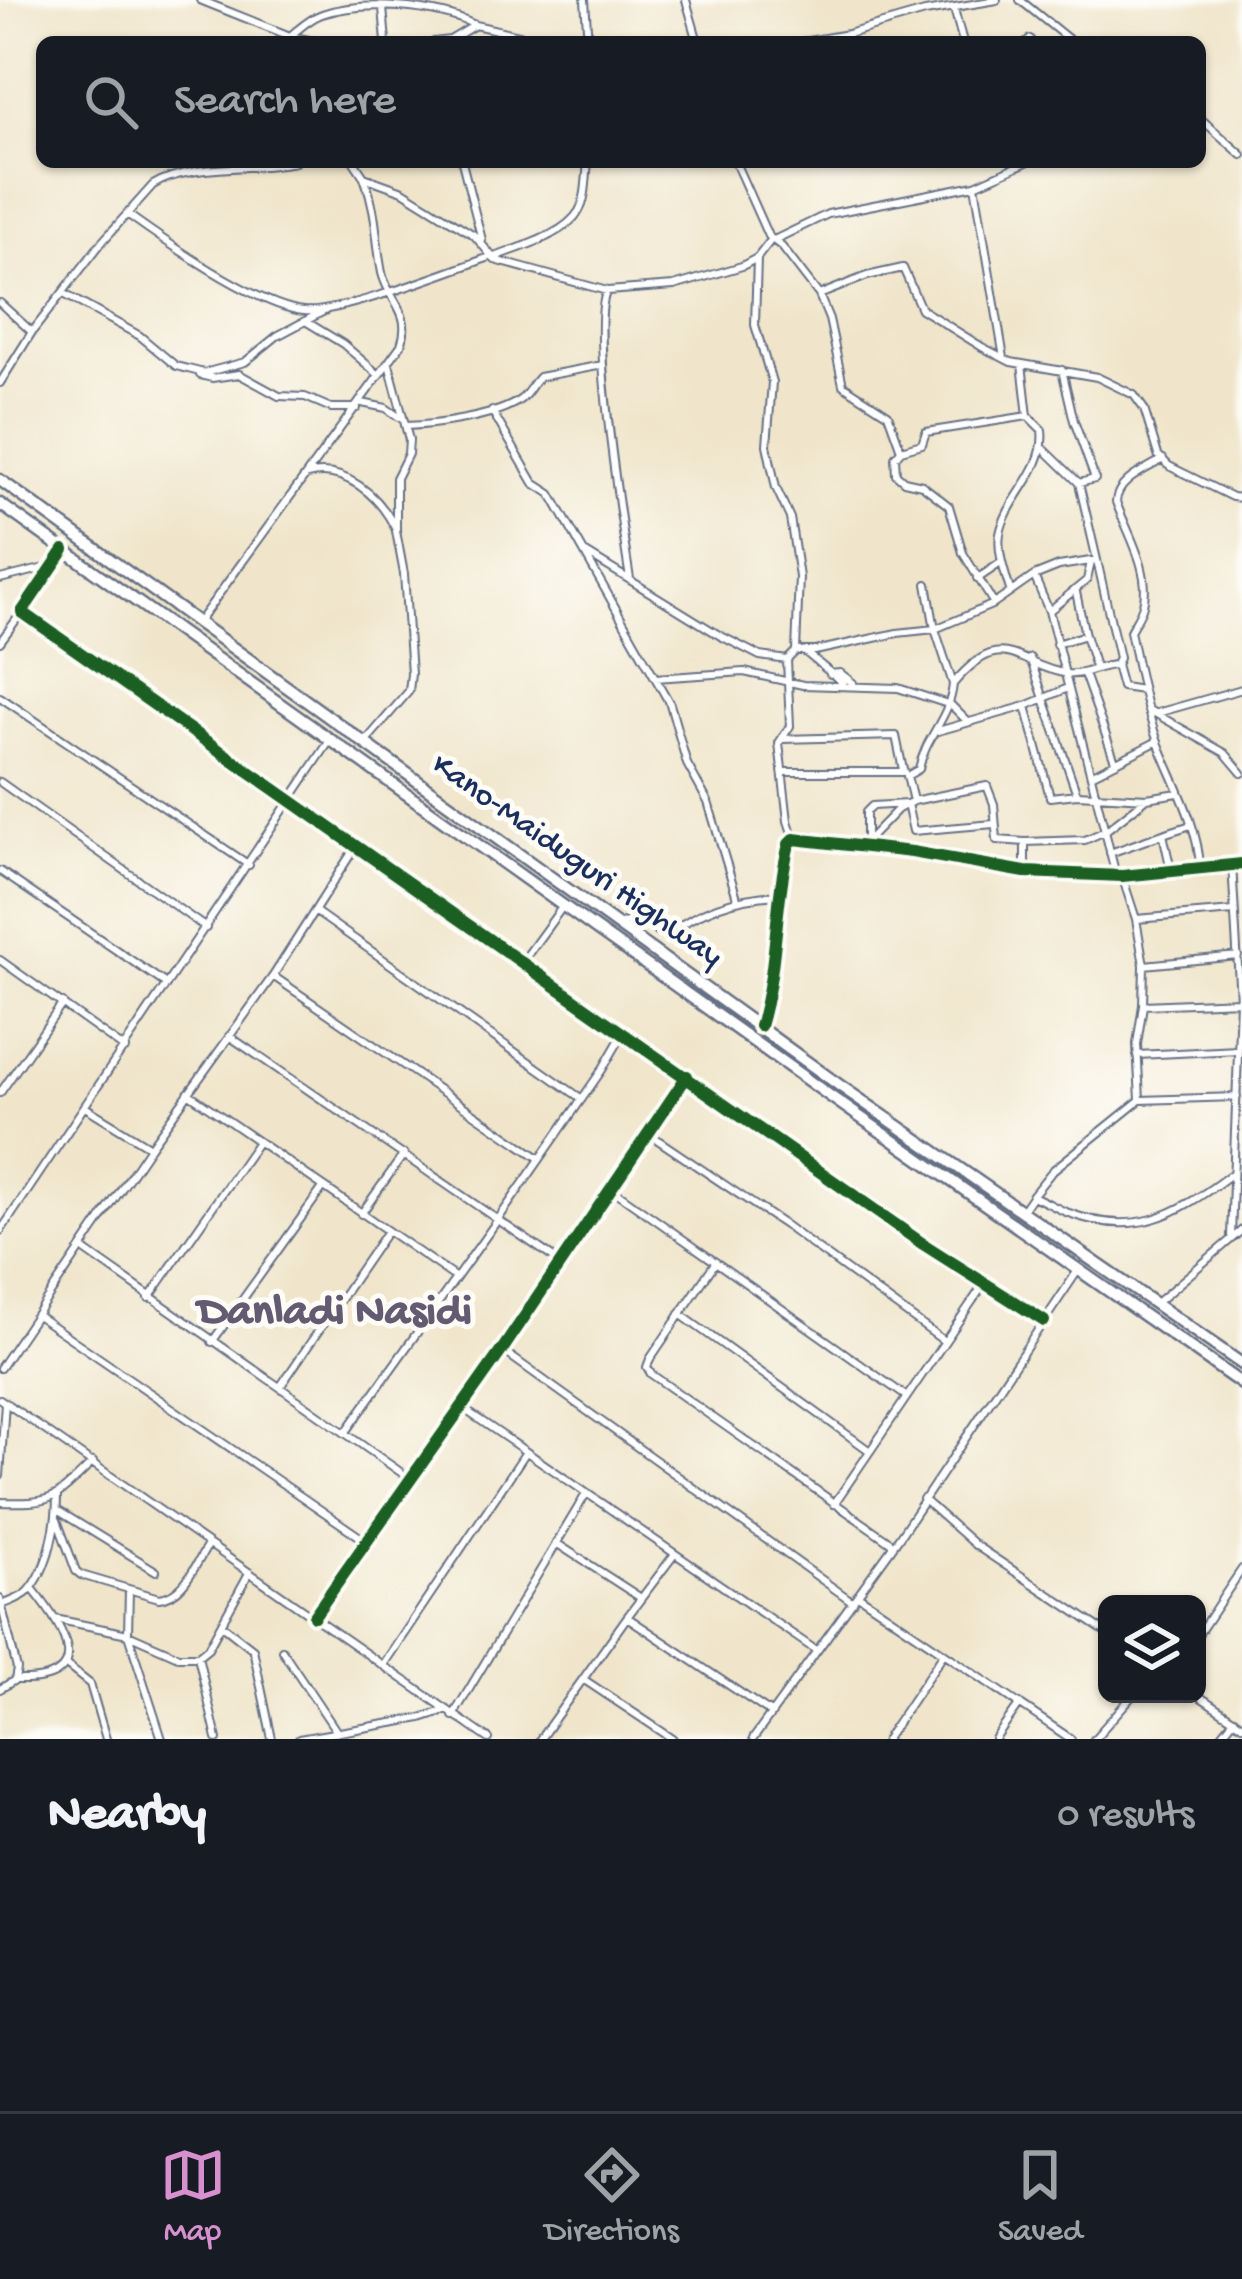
<!DOCTYPE html>
<style>
body{margin:0;font-family:"Gochi Hand",sans-serif;background:#20242c;color:#f1f3f6}
.controls{position:absolute;right:36px;bottom:36px;display:grid;overflow:hidden;border-radius:18px;box-shadow:0 3px 9px #0004}
.controls button{width:108px;height:108px;display:grid;place-items:center;padding:0;border:0;border-bottom:3px solid #363941;background:#171b24;color:#f1f3f6;font:60px sans-serif}
.list{margin:0;padding:0;list-style:none}
h2{display:flex;justify-content:space-between;align-items:center;height:156px;margin:0;padding:0 48px;font-size:51px}
h2 small{font-size:39px;font-weight:400;color:#9ea1a6}
.icon{flex:none;width:66px;height:66px;fill:none;stroke:currentColor;stroke-width:2;stroke-linecap:round;stroke-linejoin:round}
.map{position:relative;flex:none;width:1242px;height:1739px;overflow:hidden}
.search{position:absolute;background:#171b24;box-shadow:0 3px 9px #0004;left:36px;right:36px;top:36px;height:132px;display:flex;align-items:center;gap:30px;box-sizing:border-box;padding:0 42px;border-radius:18px;color:#9ea1a6;font-size:45px}
.sheet{height:372px;background:#171b24}
nav{display:flex;justify-content:space-around;align-items:center;box-sizing:border-box;height:168px;border-top:3px solid #363941;background:#171b24;font-size:33px;color:#9ea1a6}
nav a{display:grid;justify-items:center;gap:6px}
nav .on{color:#d690ce}
.map>svg:first-child{display:block}
.lines{fill:none;stroke-linecap:round;stroke-linejoin:round}
.minor-casing{stroke:#666f84;stroke-width:10}
.trunk-casing{stroke:#666f84;stroke-width:15}
.minor{stroke:#fff;stroke-width:6}
.trunk{stroke:#fff;stroke-width:10}
.cycleway-casing{stroke:#fdfcf7;stroke-width:20}
.cycleway{stroke:#1b5e20;stroke-width:12}
.labels{text-anchor:middle;dominant-baseline:central;stroke-width:10;stroke-linejoin:round;paint-order:stroke}
.street-label{font-size:33px;fill:#1b2f5e;stroke:#fdfcf7}
.district-label{font-size:45px;font-weight:bold;fill:#635b71;stroke:#fdfcf7}
</style>
<div class="map">
<svg width="1242" height="1739" viewBox="0 0 1242 1739">
<rect width="100%" height="100%" fill="#fdfcf7"/>
<filter id="ink" filterUnits="userSpaceOnUse"><feTurbulence type="fractalNoise" baseFrequency=".00833" numOctaves="2"/><feDisplacementMap in="SourceGraphic" scale="24" xChannelSelector="R" yChannelSelector="G"/><feConvolveMatrix kernelMatrix="1 2 1 2 8 2 1 2 1" color-interpolation-filters="sRGB"/></filter>
<filter id="wash" filterUnits="userSpaceOnUse"><feTurbulence type="fractalNoise" baseFrequency=".004" numOctaves="4" result="noise"/><feDisplacementMap in="SourceGraphic" scale="48" xChannelSelector="R" yChannelSelector="G"/><feGaussianBlur stdDeviation="2.7" result="paint"/><feColorMatrix in="noise" values="0 0 0 0 0 0 0 0 0 0 0 0 0 0 0 0 0 1.4 0 .05"/><feComposite in="paint" operator="in"/></filter>
<g filter="url(#wash)">
<rect width="100%" height="100%" fill="#f0e5ca"/>
</g>
<g filter="url(#ink)">
<g class="lines">
<defs>
<path id="minor" d="M200 0 290 36 318 42
M585 0 588 42
M686 0 698 42
M1020 0 1072 42
M383 8 386 42
M954 9 963 42
M290 36C300 28 310 18 322 14 363 0 436 6 475 25
M434 42 450 40 475 25 550 42
M802 42 848 34 925 12 997 0
M1027 42 1030 39
M1200 118 1242 155
M354 162 364 177 403 191 474 235 495 260 607 291 674 286 742 266 757 258 771 240
M462 162 482 240
M735 162 768 236 782 247 819 295 829 319 843 385 888 414 901 450 895 457 896 474 904 481 922 485 949 506 963 553 994 604
M975 185 1004 358
M127 214C166 242 257 306 304 311 337 315 453 270 490 257
M774 240 828 214 975 185 1027 162
M493 258C519 247 564 236 579 211 587 197 586 177 588 162
M757 258 755 325 772 382 767 445 776 488 790 518 799 577 796 651 787 660 790 726 779 743 788 821 794 839
M607 291C589 319 623 534 630 579
M64 294 140 336 176 366 204 373 245 362 277 336 326 310
M819 295 867 276 903 268 921 309 982 347 1011 362 1097 377 1134 395 1144 409 1158 455 1169 466 1232 497 1242 498
M0 303 32 332 0 383
M307 322 343 344 379 375
M32 332 102 242 153 185C188 163 253 171 295 162
M200 375 212 378 239 374 279 396 305 397 331 408H357
M362 403 386 408 402 419
M492 411 534 483 551 494 670 704 687 764 708 802 737 898
M406 426C434 425 498 417 521 399 528 394 532 384 539 377L603 365
M1043 448 1079 483
M901 450 922 444 926 432 1028 416
M1163 459C1146 470 1117 480 1116 502 1127 532 1152 572 1143 605 1141 614 1134 623 1130 631 1138 668 1145 707 1158 742 1173 781 1198 824 1200 867
M307 475C344 465 379 495 395 528
M64 550 22 612 923 1244 1044 1321
M586 553 719 635 760 656 787 660
M1097 560 1119 658 1116 665
M0 579 53 566
M977 579 1002 562
M927 584 935 629 953 684
M1010 590C1005 573 997 552 1000 534 1007 497 1047 470 1042 430L1028 416 1022 364
M1076 592 1085 635
M1049 611 1087 580 1091 562
M197 624 401 345C413 312 389 302 382 273 375 237 378 215 364 177
M0 642 22 612
M1056 644 1085 635 1095 667
M796 651H815L897 633 935 629 994 604 1034 576 1059 566 1097 560 1079 483 1095 479 1074 421 1062 370
M805 652 843 683
M1030 658 1077 794 1147 798 1178 793
M830 674 840 673 853 683
M1084 674 1115 761
M655 678 744 672 803 685 898 688 951 705 968 722
M0 697 249 865
M1026 706 1050 797 1077 794
M1149 710 1225 753 1242 773
M1157 713 1242 689
M938 731 1026 706 1068 688
M783 739 896 736 903 770
M366 741 409 691 411 674 404 574 396 531V478L408 454 409 440 389 364
M783 772H904
M1091 775 1158 741
M0 782 206 928
M913 801 987 786 994 804 997 840 1025 842
M1163 834 1191 825
M866 842V812L872 806 907 804 913 831 994 824
M866 848V842L898 809 913 801 907 776 919 769C925 737 950 718 953 684 1004 624 1015 666 1068 674 1085 676 1099 665 1116 665L1122 687 1142 690
M1110 853 1163 834 1171 870
M0 871 166 984
M1025 872V842L1085 840 1105 831 1049 611 1034 576
M1116 876 1105 831 1146 799
M1122 876 1136 919 1144 965 1143 1005 1137 1044 1140 1100
M316 912 582 1099
M1136 919 1234 911
M619 925C645 912 644 931 667 935 700 909 737 897 779 895
M0 960 125 1049
M523 961 563 906
M1144 965 1238 956
M273 976 539 1158
M1143 1005 1240 1001
M760 1026C778 967 774 904 789 844L794 839 912 852 1025 872 1122 876 1242 864
M229 1036 561 1263
M1137 1055 1238 1050
M0 1093 63 1003
M188 1093 456 1278
M649 1134 786 1226 944 1341
M150 1147 273 976 356 846
M612 1189 907 1397
M1032 1196 1053 1170 1140 1100 1237 1097
M1023 1209 1032 1196C1043 1200 1054 1207 1066 1212 1134 1238 1174 1217 1230 1175
M361 1214 404 1154
M0 1232 329 742
M1231 1236 1240 1001 1232 864
M83 1249 409 1478
M715 1263 650 1359 647 1367 651 1374 893 1544
M149 1298 257 1143
M1155 1304 1242 1230
M680 1314 870 1451
M38 1316 366 1541
M212 1342 322 1189
M502 1350 853 1602
M0 1368 150 1147 85 1107
M280 1387 387 1231
M0 1399 489 1739
M461 1407 817 1651
M346 1432 499 1218 602 1070 624 1032
M0 1476 5 1402
M923 1499 975 1545 1107 1633
M0 1502C55 1504 55 1499 93 1462
M834 1504 984 1284
M57 1510 156 1571
M57 1520 76 1571 81 1575 159 1598C184 1596 195 1565 208 1545
M556 1543 641 1598
M129 1589 128 1634 162 1739
M858 1595 1071 1739
M0 1599 17 1669 15 1680 0 1689
M2 1605C11 1601 22 1598 29 1591 49 1568 57 1525 57 1496
M314 1616 502 1350 687 1076
M627 1617 674 1555
M55 1619 128 1634 178 1656H198L208 1648 249 1573
M221 1624 253 1649 272 1739
M1197 1636 1242 1569
M282 1650 337 1732
M198 1656 217 1739
M66 1665 90 1684 106 1739
M383 1665 526 1452
M15 1680C98 1683 65 1628 32 1588
M1196 1694 1242 1725
M453 1716 586 1494
M299 1739 421 1718 446 1710
M540 1739 583 1679
M673 1739 583 1679 627 1617 772 1714
M753 1739 898 1539 1079 1269
M886 1739 944 1653
M995 1739 1020 1704
M1094 1739 1134 1694
M1218 1739 1234 1719"/>
<path id="trunk" d="M0 480 839 1085 1242 1364
M0 504 830 1096 1242 1384"/>
</defs>
<use href="#minor" class="minor-casing"/>
<use href="#trunk" class="trunk-casing"/>
<use href="#minor" class="minor"/>
<use href="#trunk" class="trunk"/>
<defs>
<path id="cycleway" d="M64 550 22 612 923 1244 1044 1321
M760 1026C778 967 774 904 789 844L794 839 912 852 1025 872 1122 876 1242 864
M314 1616 502 1350 687 1076"/>
</defs>
<use href="#cycleway" class="cycleway-casing"/>
<use href="#cycleway" class="cycleway"/>
</g>
</g>
<g class="labels">
<g class="street-label">
<text transform="translate(576 862) rotate(35)">Kano-Maiduguri Highway</text>
</g>
<g class="district-label">
<text x="335" y="1313">Danladi Nasidi</text>
</g>
</g>
</svg>
<div class="controls">
<button><svg class="icon" aria-label="layers" viewBox="0 0 24 24"><path d="M12 4l9 5-9 5-9-5zM3 14l9 5 9-5"/></svg></button>
</div>
<div class="search"><svg class="icon" aria-label="search" viewBox="0 0 24 24"><circle cx="10" cy="10" r="6"/><path d="M15 15l6 6"/></svg>Search here</div>
</div>
<section class="sheet">
<h2>Nearby<small>0 results</small></h2>
<ul class="list">
</ul>
</section>
<nav>
<a class="on"><svg class="icon" aria-label="map" viewBox="0 0 24 24"><path d="M3 6l6-2 6 2 6-2v14l-6 2-6-2-6 2zM9 4v14M15 6v14"/></svg>Map</a>
<a><svg class="icon" aria-label="directions" viewBox="0 0 24 24"><path d="M12 3l9 9-9 9-9-9zM9 14v-3h6M13 9l2 2-2 2"/></svg>Directions</a>
<a><svg class="icon" aria-label="saved" viewBox="0 0 24 24"><path d="M7 4h10v16l-5-4-5 4z"/></svg>Saved</a>
</nav>
